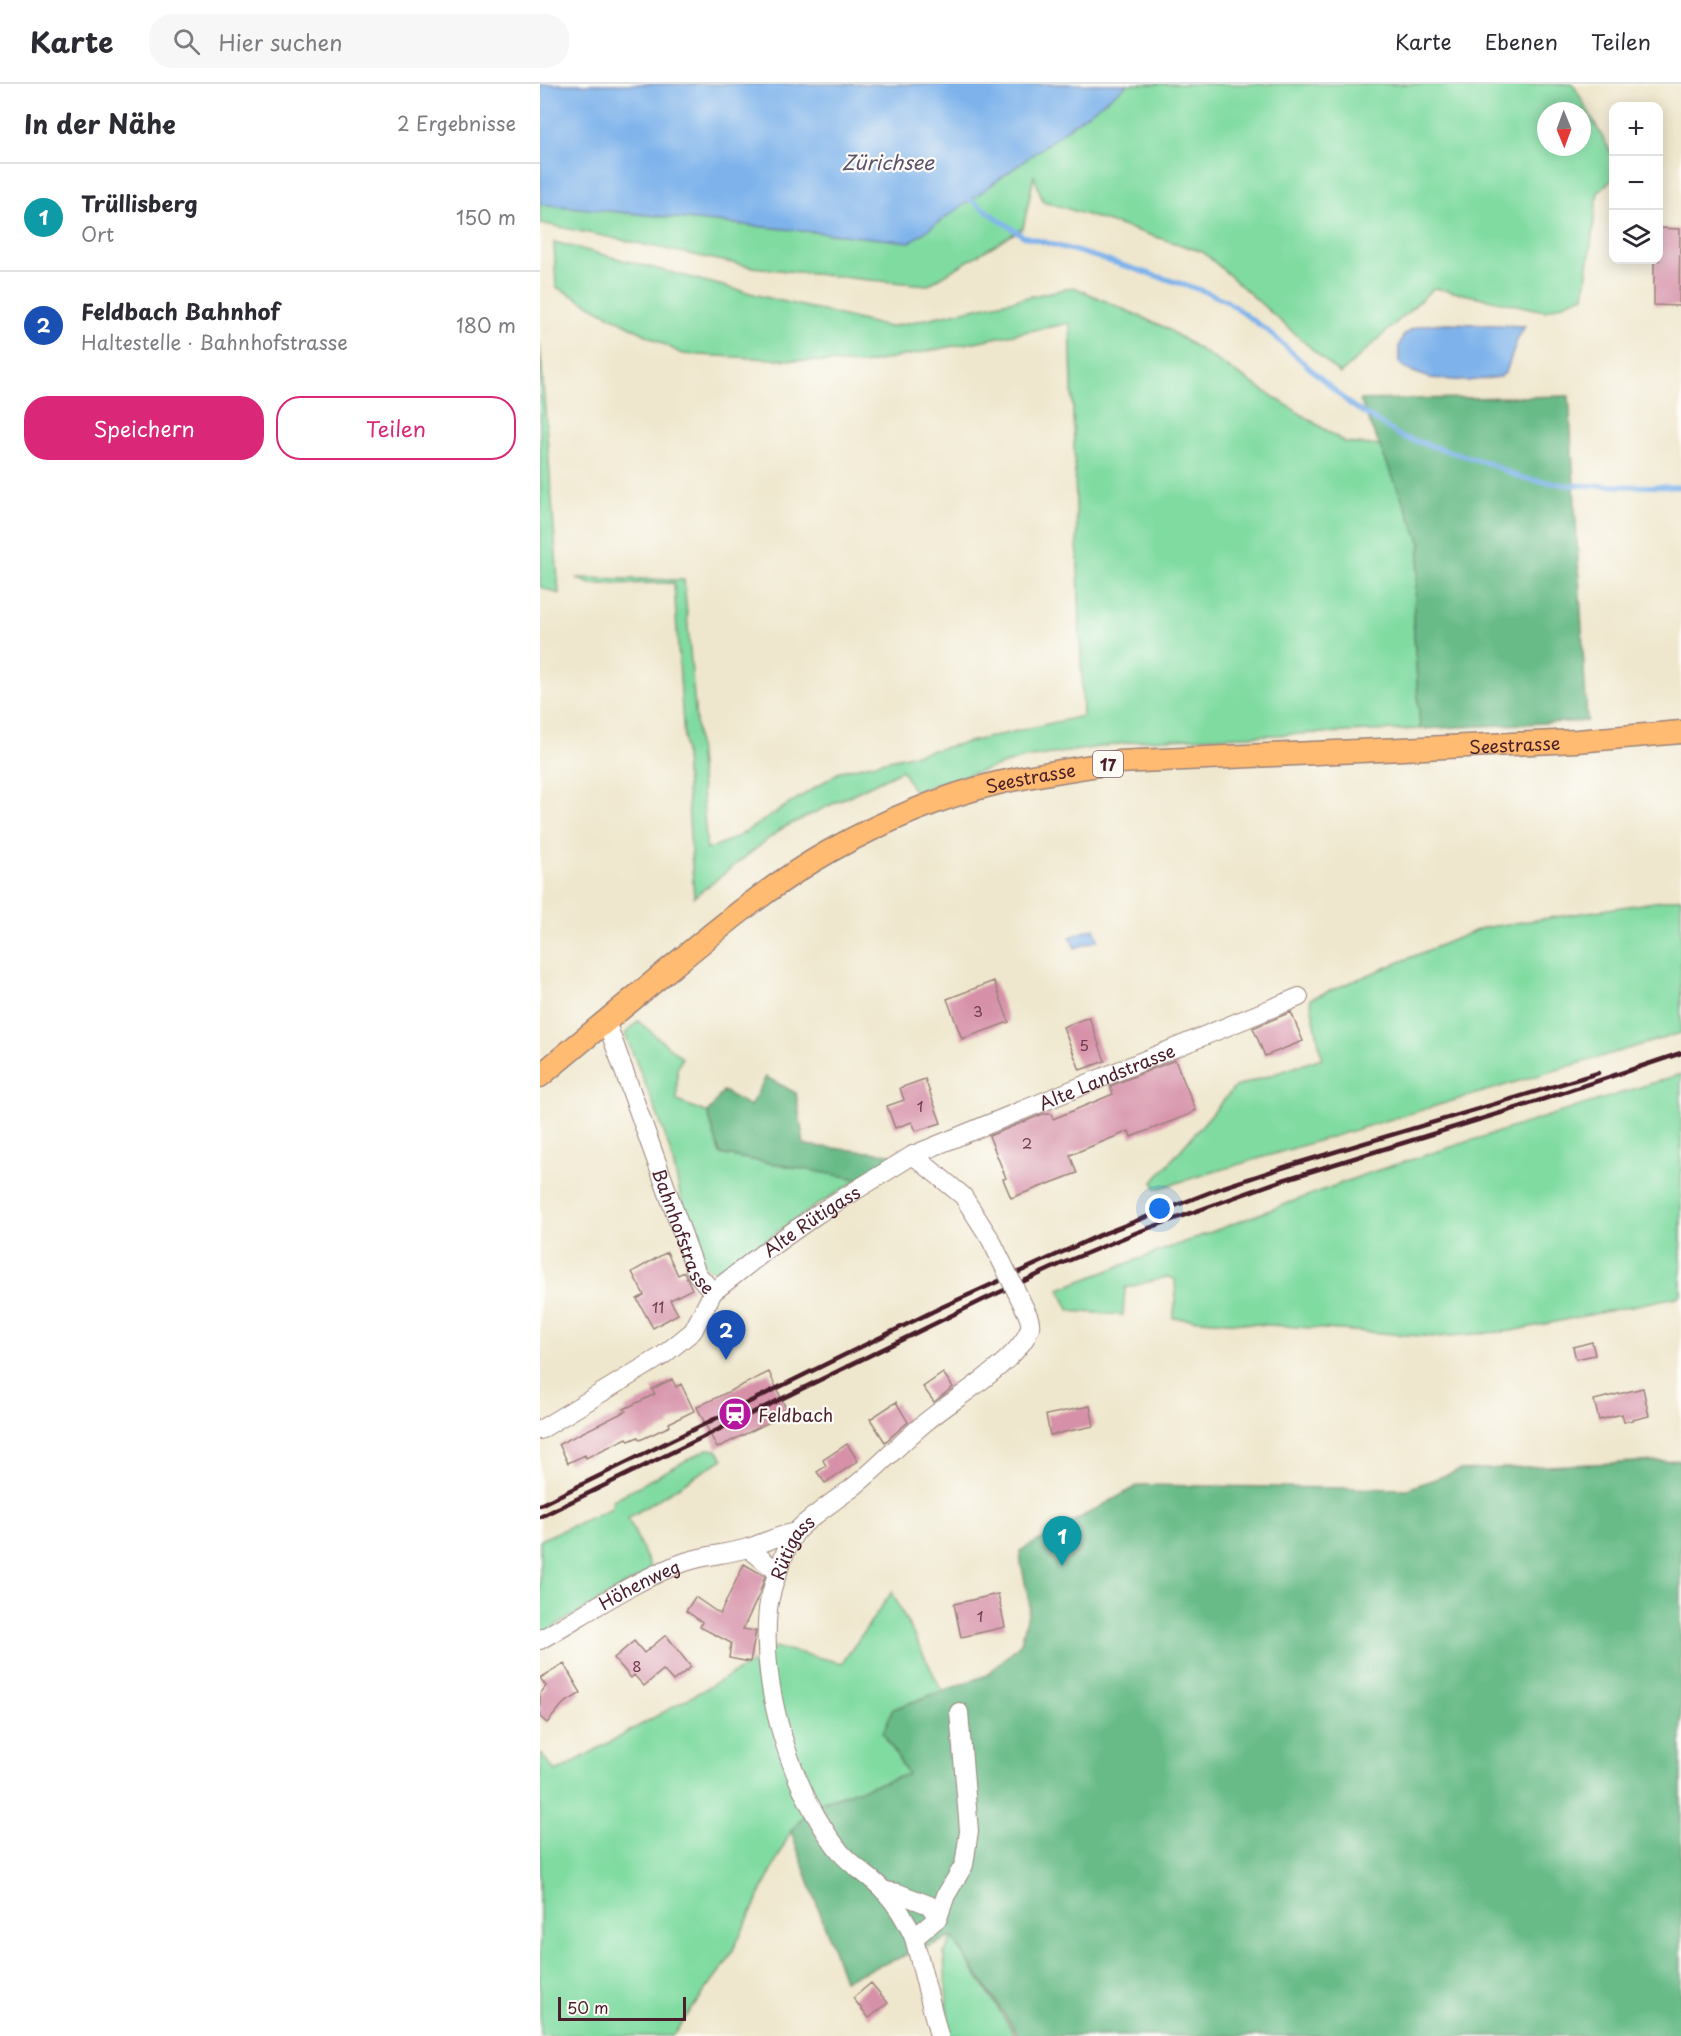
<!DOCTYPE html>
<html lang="de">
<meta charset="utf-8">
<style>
body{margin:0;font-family:"Playpen Sans",sans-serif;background:#f7f7f7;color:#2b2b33}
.controls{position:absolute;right:18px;top:18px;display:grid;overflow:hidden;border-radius:12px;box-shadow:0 3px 15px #0003}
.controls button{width:54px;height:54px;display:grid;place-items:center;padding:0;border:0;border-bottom:2px solid #e1e1e2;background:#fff;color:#2b2b33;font:30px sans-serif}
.compass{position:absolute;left:997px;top:18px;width:54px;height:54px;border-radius:50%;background:#fff;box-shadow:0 3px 15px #0003;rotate:179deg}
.scale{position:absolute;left:18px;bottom:15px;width:128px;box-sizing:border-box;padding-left:6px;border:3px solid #4a1f2b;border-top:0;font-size:16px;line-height:21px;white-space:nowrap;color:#4a1f2b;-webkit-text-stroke:4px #fdfcf7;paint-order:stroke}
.you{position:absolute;left:620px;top:1125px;width:21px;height:21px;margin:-15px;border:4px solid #fff;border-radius:50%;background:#1a73e8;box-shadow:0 0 0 9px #1a73e833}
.badge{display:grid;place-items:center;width:39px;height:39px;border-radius:50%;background:#db2777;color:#fff;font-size:20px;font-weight:700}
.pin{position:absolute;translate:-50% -50px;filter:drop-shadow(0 2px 3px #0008)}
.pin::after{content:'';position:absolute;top:32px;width:21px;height:18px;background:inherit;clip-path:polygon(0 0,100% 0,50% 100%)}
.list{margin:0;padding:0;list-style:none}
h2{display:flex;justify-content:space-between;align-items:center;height:78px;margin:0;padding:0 24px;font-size:26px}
h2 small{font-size:20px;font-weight:400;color:#7c7c81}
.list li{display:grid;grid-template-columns:39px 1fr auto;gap:18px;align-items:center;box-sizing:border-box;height:108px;padding:0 24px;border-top:2px solid #e1e1e2}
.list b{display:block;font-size:22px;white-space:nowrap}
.list p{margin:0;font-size:20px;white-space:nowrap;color:#7c7c81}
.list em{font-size:20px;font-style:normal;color:#7c7c81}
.actions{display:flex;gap:12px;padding:18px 24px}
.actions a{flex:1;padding:14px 0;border:2px solid #db2777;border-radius:24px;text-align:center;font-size:21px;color:#db2777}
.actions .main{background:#db2777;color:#fff}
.icon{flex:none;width:33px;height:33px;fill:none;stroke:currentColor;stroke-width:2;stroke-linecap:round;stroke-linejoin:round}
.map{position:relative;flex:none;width:1141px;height:1952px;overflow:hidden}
header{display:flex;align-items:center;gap:36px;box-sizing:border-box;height:84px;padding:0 30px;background:#fff;border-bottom:2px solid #e1e1e2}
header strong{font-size:28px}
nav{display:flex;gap:33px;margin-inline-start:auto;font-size:21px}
.search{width:420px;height:54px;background:#f7f7f7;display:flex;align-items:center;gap:15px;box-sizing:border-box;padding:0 21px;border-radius:24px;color:#7c7c81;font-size:22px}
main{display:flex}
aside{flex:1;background:#fff}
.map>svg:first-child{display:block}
.green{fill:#80dba1;stroke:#657d66;stroke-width:1.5;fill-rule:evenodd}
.forest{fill:#68bb87;stroke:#596d59;stroke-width:1.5}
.water{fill:#7db2eb;stroke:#64688b;stroke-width:1.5}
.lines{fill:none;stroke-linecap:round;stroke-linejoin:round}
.stream{stroke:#7db2eb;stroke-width:5}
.building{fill:#d690a8}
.minor-casing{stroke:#9c837c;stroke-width:20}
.major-casing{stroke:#9c837c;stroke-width:25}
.minor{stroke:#fff;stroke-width:18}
.major{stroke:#ffbb71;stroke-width:22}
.rail{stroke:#4a1f2b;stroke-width:4.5}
.minor-bridge-casing{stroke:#9c837c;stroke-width:20;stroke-linecap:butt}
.minor-bridge{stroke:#fff;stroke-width:18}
.labels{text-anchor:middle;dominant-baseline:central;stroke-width:4.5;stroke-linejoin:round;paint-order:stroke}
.number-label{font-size:15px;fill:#6d3b4a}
.shield{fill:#fdfcf7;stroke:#806168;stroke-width:1.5}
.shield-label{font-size:16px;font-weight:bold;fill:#4a1f2b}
.street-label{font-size:18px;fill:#4a1f2b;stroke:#fdfcf7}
.poi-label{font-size:18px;fill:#4a1f2b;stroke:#fdfcf7;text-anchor:start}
.water-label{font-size:20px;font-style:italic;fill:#5c526e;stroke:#fdfcf7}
</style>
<header>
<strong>Karte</strong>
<div class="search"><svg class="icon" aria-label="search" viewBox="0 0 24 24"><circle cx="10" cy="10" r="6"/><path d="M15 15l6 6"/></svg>Hier suchen</div>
<nav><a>Karte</a><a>Ebenen</a><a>Teilen</a></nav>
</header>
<main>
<aside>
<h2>In der Nähe<small>2 Ergebnisse</small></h2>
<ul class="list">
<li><span class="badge" style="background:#0f9aa8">1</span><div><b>Trüllisberg</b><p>Ort</p></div><em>150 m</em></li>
<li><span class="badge" style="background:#1a4fb4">2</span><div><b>Feldbach Bahnhof</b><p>Haltestelle · Bahnhofstrasse</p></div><em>180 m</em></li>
</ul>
<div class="actions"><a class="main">Speichern</a><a>Teilen</a></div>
</aside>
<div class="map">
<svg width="1141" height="1952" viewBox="0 0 1141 1952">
<rect width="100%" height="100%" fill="#fdfcf7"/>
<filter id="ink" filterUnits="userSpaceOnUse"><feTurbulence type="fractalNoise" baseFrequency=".0167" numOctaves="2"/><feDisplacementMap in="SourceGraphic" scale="12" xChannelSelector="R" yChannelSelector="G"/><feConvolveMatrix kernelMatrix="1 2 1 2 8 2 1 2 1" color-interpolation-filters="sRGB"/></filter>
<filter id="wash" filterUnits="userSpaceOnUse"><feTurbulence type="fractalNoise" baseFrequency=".008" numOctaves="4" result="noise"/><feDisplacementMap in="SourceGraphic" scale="24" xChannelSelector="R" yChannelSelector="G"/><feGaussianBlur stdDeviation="1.35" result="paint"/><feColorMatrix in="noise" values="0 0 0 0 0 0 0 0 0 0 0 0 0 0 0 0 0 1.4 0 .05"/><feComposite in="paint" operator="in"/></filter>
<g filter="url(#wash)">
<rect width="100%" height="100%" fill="#efe7cd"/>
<path class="green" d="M552 0H1033L1074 74 1073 95 1058 108 1044 212 1005 227 894 204 800 290 663 168 503 117 494 92 483 144 388 201 329 196 212 183 0 139V117ZM1006 27H1042V63H1006Z
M14 158 233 215 349 243 534 203 626 244 806 359 840 362 881 459 873 533 880 645 606 656 485 674 374 707 362 686 241 745 154 813 134 499 50 500 37 494 144 496 167 766 199 752 301 687 543 632 530 239 323 280 142 270 16 203Z
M0 260 19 510 0 503Z
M1141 814V949L616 1105 613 1098 695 1003 782 974 770 915 942 844Z
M98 937 142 974 137 985V1017L168 1029 180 1070 319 1095 274 1123 184 1184 173 1186 168 1185C144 1155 141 1104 130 1067 118 1027 100 989 85 950Z
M1141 990V1212L971 1247 896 1253 633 1234 636 1216 635 1195 627 1193 585 1204 583 1231 530 1227 519 1205 826 1090Z
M167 1365 177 1366 183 1375 88 1434 112 1486 0 1551V1456L72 1424 73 1416Z
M352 1508 402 1607 353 1625 343 1649 369 1690 275 1720 251 1747 188 1876 132 1952H0V1669L16 1688 223 1573 235 1563 302 1579Z
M412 1853 476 1952H409L404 1870Z"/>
<path class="forest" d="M1029 312 1047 637 880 645 873 533 881 459 820 316Z
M226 993 256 1009 264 1061 358 1071 319 1095 180 1070 168 1029 183 1007 210 1022Z
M1141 1376V1952H479L412 1853 304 1896 251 1747 275 1720 368 1690 343 1649 353 1625 447 1591 481 1559 490 1522 481 1479 480 1467 599 1401 867 1405 920 1386Z"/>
<path class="water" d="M0 0H588L431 116 370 158 0 120Z
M907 239 985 242 978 254 966 288 960 293 927 297 890 294 868 286 859 279C859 273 858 264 860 259 866 240 891 240 907 239Z
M554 844 558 856 535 864 530 853Z"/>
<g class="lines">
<path class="stream" d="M431 116 483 152 553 172 661 206 685 216 728 247 811 321 862 353 948 379 981 394 1027 401 1138 403"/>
</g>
<g id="blocks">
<path class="building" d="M1119 144 1140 145 1139 222 1114 221V176H1119Z
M454 897 469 938 422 955 407 915Z
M751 928 763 957 725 972 713 944Z
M549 933 565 977 540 986 523 943Z
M635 976 656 1026 648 1031 591 1053 589 1047 530 1071 537 1089 471 1114 463 1095 466 1094 449 1052 503 1030H511L513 1035 573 1010 570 1002Z
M385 995 401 1039 376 1047 372 1038 355 1044 347 1022 364 1016 360 1004Z
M127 1168 138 1191 144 1188 152 1205 130 1216 138 1230 113 1244 97 1215 104 1211 92 1188Z
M1052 1258 1055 1271 1036 1275 1033 1263Z
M229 1288 248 1329 177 1364 157 1323Z
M403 1289 413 1303 394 1318 383 1303Z
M132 1295 136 1303 141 1300 154 1327 129 1339 130 1342 100 1356 98 1353 89 1357 87 1354 46 1374 45 1371 28 1379 19 1360 86 1327 84 1325 115 1310 112 1305Z
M1103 1304 1109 1332 1084 1338 1082 1330 1059 1336 1054 1316Z
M356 1318 368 1338 345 1358 330 1335Z
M550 1322 554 1342 510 1351 506 1331Z
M307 1360 318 1377 285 1399 277 1388 286 1382 283 1376Z
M204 1480 225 1492 219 1511 203 1545 216 1547 210 1578 189 1574 191 1559 160 1543 162 1538 146 1527 155 1513 180 1530Z
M458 1510 465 1543 421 1553 414 1520Z
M126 1551 151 1583 133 1597 123 1586 104 1602 94 1591 91 1594 74 1574 94 1557 104 1569Z
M24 1580 41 1609 23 1620 7 1639 0 1633V1610L6 1602 0 1594Z
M331 1899 348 1919 329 1934 313 1914Z"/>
</g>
</g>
<g filter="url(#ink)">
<use href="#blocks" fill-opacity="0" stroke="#9c837c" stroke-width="1.5"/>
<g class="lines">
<defs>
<g id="minor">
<path id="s1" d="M66 937 157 1190 173 1208"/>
<path d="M373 1071 423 1112 451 1156"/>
<path id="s2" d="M0 1346 122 1272 153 1247 173 1208 228 1165 279 1129 373 1071 759 913"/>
<path d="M208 1464 238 1488"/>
<path id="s3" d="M0 1556C47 1529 94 1496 145 1478 166 1471 187 1470 208 1464 224 1459 239 1451 256 1448"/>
<path d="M345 1807 358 1809 389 1821 398 1834"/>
<path d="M374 1854 398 1834 406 1811 424 1781 429 1747 419 1628"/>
<path id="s4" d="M399 1952 374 1854C367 1838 357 1821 345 1808 332 1793 314 1784 301 1769 251 1706 220 1605 228 1525 230 1507 245 1464 255 1449 263 1438 300 1413 312 1404 339 1383 361 1358 387 1337 412 1316 483 1274 490 1243 491 1237 488 1231 485 1225"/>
</g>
<g id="major">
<path id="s5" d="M0 992C44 955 88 919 133 882 183 841 233 799 290 767 340 739 402 712 458 699 497 690 538 684 578 678L1037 657 1141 648"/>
</g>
</defs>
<use href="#minor" class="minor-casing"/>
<use href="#major" class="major-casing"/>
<use href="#minor" class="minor"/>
<use href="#major" class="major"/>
<path class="rail" d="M0 1421 402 1223 560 1151 681 1104 751 1081 1058 989
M0 1433 445 1215 523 1179 598 1148 743 1096 980 1023 1141 969"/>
<defs>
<path id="minor-bridge" d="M451 1156 485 1225"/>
</defs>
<use href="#minor-bridge" class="minor-bridge-casing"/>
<use href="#minor-bridge" class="minor-bridge"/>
</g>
</g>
<defs>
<symbol id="station-disc" viewBox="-11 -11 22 22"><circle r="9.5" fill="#b5179e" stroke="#fdfcf7"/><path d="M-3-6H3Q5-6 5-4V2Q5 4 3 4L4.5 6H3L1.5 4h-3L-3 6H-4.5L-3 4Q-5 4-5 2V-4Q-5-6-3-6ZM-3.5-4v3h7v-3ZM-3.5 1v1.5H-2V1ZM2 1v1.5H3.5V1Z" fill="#fff"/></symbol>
</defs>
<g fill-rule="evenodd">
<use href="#station-disc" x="176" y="1311" width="38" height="38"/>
</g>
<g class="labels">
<g class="number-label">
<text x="438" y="926">3</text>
<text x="544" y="960">5</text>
<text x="380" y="1021">1</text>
<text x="487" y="1058">2</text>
<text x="118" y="1222">11</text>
<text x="440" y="1531">1</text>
<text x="97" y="1581">8</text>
</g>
<rect class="shield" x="553" y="667" width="30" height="26" rx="4.5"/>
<g class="shield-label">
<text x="568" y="680">17</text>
</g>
<g class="street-label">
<text stroke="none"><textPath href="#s5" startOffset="1068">Seestrasse</textPath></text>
<text stroke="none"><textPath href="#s5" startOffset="582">Seestrasse</textPath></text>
<text stroke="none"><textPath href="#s2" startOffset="678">Alte Landstrasse</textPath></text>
<text stroke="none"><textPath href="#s2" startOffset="348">Alte Rütigass</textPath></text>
<text stroke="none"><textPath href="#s1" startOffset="224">Bahnhofstrasse</textPath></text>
<text stroke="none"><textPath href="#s4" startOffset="542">Rütigass</textPath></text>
<text stroke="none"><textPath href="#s3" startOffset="114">Höhenweg</textPath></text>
</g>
<g class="poi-label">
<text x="218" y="1330">Feldbach</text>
</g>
<g class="water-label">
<text x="348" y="78">Zürichsee</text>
</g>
</g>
</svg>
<div class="controls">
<button>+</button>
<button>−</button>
<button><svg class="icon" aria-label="layers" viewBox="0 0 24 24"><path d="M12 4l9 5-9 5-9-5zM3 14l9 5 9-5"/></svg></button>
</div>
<svg class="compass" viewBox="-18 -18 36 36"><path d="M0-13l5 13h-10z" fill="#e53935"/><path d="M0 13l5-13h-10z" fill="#7c7c81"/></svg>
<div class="scale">50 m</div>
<div class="you"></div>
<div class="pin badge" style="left:522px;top:1482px;background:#0f9aa8">1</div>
<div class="pin badge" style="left:186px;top:1276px;background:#1a4fb4">2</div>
</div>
</main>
